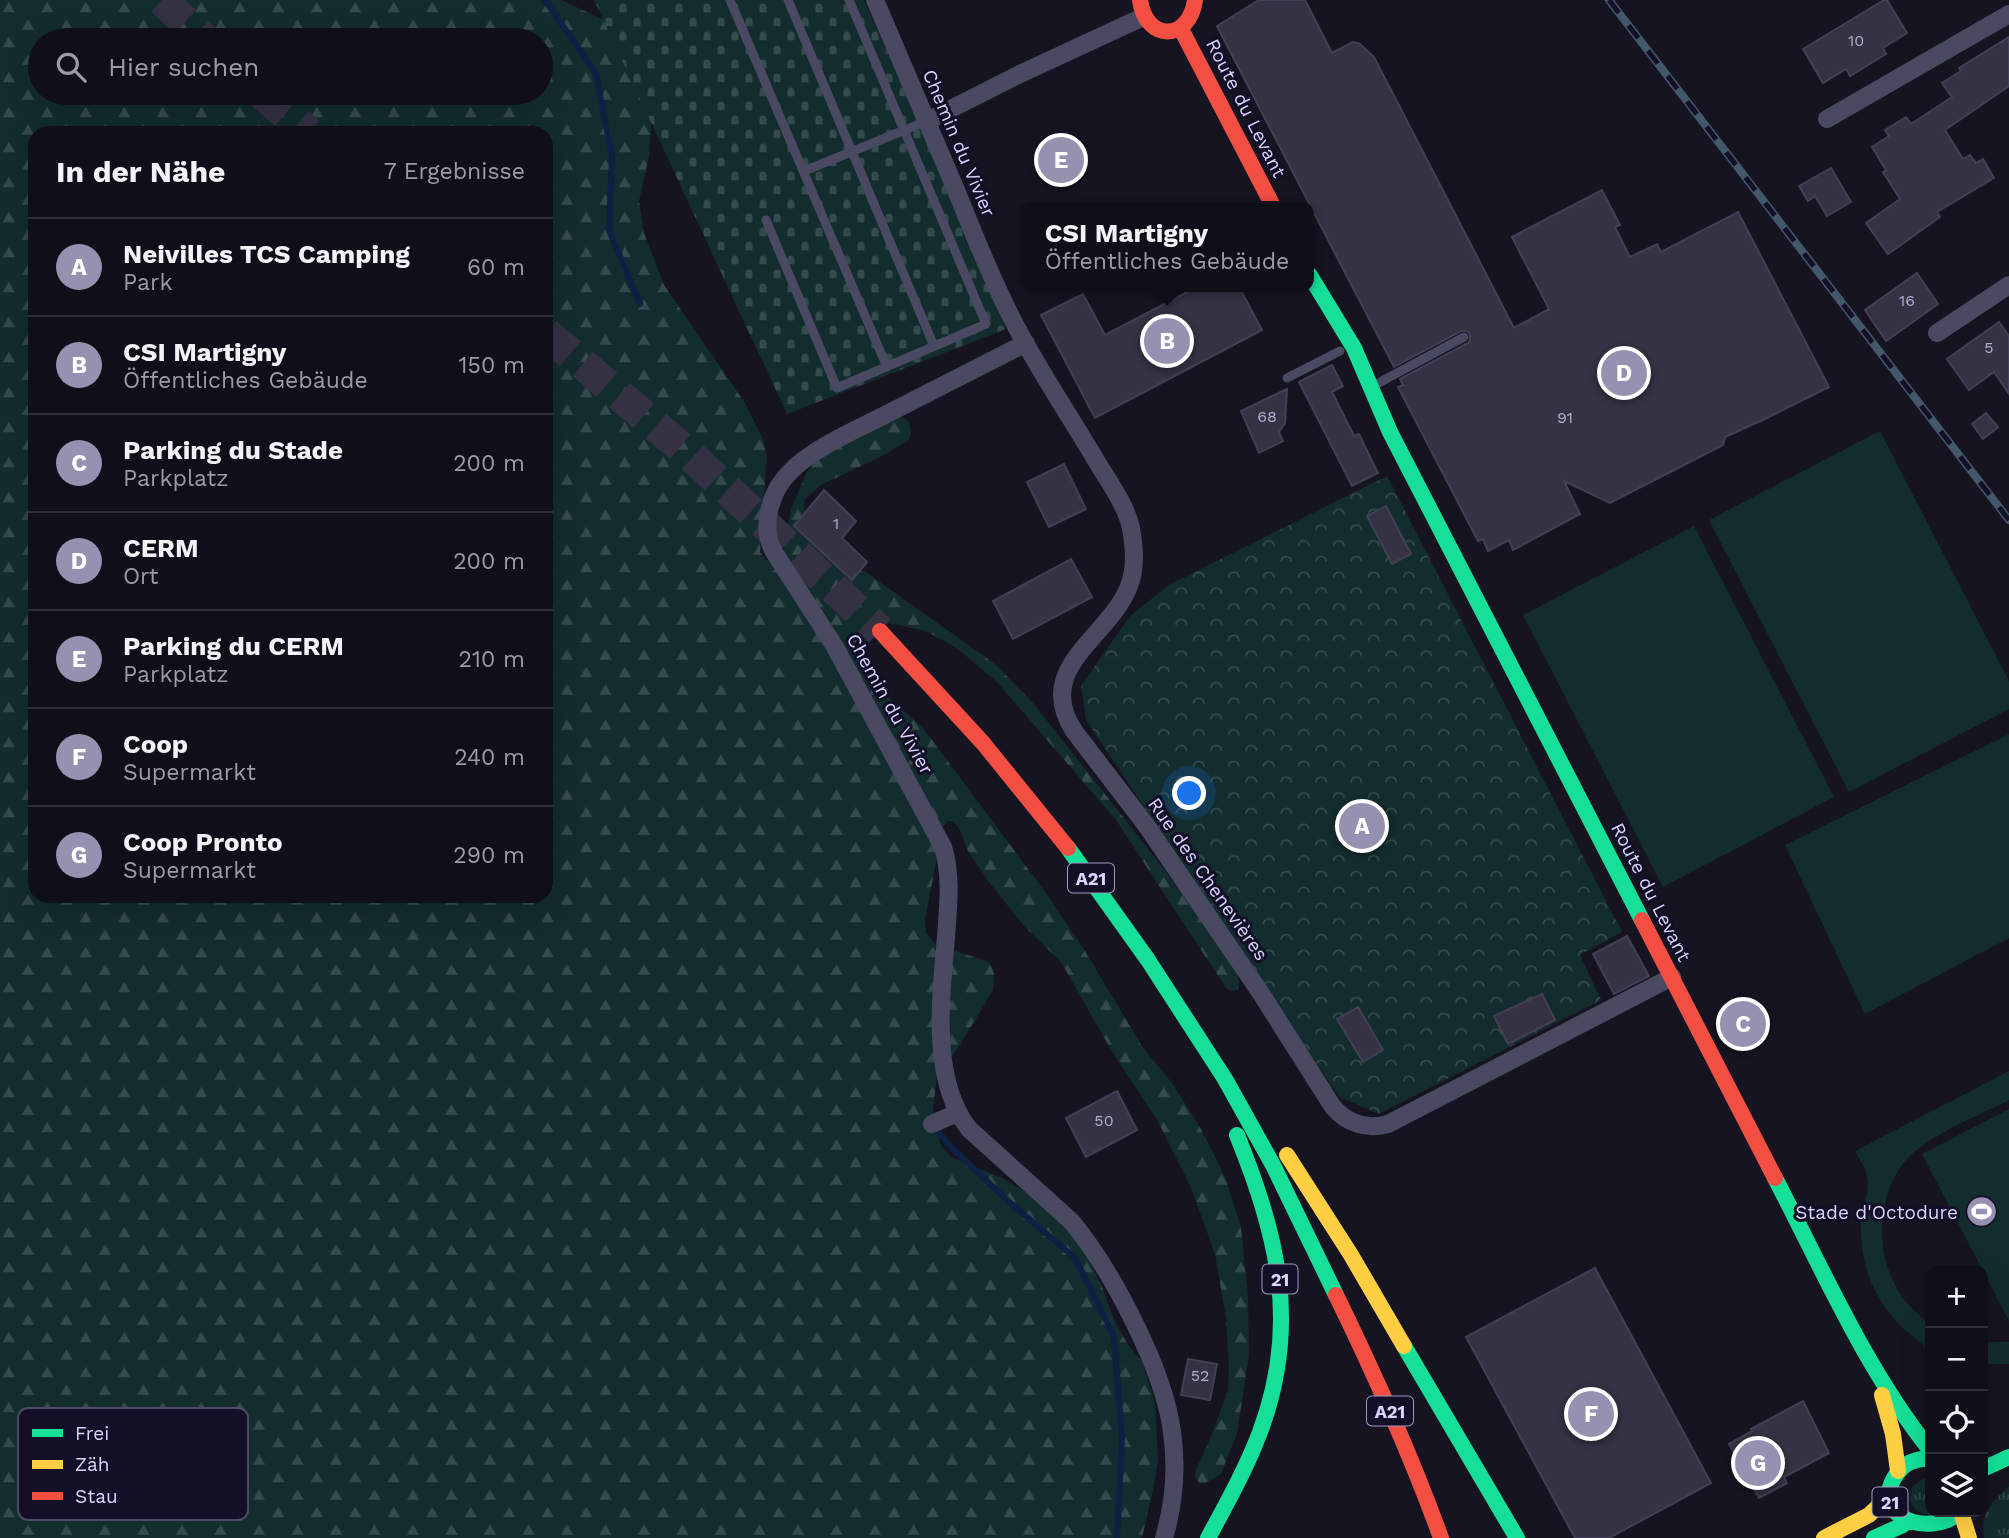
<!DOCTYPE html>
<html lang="de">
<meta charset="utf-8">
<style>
body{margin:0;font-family:"Work Sans",sans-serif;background:#191822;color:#f1f3f6}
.controls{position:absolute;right:21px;bottom:21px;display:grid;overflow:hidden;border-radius:14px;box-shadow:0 7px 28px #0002}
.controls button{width:63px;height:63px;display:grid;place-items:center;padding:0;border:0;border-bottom:2px solid #302f38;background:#100f19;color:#f1f3f6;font:35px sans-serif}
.you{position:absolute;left:1190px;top:794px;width:24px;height:24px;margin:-18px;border:5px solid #fff;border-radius:50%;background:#1a73e8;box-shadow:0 0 0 10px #1a73e833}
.badge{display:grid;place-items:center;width:46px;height:46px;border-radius:50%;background:#9591b1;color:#fff;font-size:23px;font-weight:700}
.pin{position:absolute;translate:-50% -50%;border:4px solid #fff;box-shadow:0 2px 7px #0006}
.popup{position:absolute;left:1020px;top:201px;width:294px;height:91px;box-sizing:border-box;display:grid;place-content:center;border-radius:14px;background:#100f19;filter:drop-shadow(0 2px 5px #0005);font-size:23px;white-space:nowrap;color:#9c9ca2}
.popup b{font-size:26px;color:#f1f3f6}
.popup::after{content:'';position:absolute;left:50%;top:100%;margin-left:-14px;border:14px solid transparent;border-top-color:#100f19}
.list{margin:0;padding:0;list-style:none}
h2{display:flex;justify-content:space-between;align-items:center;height:91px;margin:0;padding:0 28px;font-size:30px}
h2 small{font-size:23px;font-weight:400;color:#9c9ca2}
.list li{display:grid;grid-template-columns:46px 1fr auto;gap:21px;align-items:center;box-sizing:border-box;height:98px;padding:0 28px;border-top:2px solid #302f38}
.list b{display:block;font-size:26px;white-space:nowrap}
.list p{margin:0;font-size:23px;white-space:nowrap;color:#9c9ca2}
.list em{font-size:23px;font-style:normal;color:#9c9ca2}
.icon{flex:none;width:38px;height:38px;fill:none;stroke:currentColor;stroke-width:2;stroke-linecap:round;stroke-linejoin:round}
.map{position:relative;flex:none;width:2009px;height:1538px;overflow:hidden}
.search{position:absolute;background:#100f19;box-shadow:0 7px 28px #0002;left:28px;top:28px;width:525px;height:77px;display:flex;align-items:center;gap:18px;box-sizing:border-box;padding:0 24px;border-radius:38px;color:#9c9ca2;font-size:26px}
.panel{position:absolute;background:#100f19;box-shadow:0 7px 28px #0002;left:28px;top:126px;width:525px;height:777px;border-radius:21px}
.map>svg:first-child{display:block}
.grass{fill:url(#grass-tufts)}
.forest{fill:url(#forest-firs);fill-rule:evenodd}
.cemetery{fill:url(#cemetery-stones)}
.park{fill:url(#park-crowns)}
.pitch{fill:#132c2d}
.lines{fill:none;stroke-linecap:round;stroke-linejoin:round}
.stream{stroke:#0d2144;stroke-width:6}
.building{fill:#343243;stroke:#433f54;stroke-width:2}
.highway-tunnel{stroke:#333142;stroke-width:32;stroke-dasharray:32 16;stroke-linecap:butt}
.lane{stroke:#4a4962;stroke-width:9}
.street{stroke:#4a4962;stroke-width:18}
.fast{stroke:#16e098;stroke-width:16}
.slow{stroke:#ffcf43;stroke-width:16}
.jam{stroke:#f24e42;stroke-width:16}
.rail-casing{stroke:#43596b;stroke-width:8}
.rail{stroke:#130f26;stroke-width:5;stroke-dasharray:16;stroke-linecap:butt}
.labels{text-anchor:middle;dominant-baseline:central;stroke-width:6;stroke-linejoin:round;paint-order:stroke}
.number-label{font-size:16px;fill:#b0acd0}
.shield{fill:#130f26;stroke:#9e99be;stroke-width:2}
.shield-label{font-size:18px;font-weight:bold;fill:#d9d4ff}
.street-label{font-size:19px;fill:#d9d4ff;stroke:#130f26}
.poi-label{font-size:19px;fill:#d9d4ff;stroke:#130f26;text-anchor:end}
.key{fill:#130f26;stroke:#4e4a67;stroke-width:2}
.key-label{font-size:19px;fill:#d9d4ff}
</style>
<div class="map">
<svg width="2009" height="1538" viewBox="0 0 2009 1538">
<defs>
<pattern id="grass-tufts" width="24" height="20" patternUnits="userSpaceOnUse" patternTransform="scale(1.75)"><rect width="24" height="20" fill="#132c2d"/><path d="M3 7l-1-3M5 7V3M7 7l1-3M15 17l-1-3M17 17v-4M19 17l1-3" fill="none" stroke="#354a4c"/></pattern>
<pattern id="forest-firs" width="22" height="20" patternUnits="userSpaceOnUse" patternTransform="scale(1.75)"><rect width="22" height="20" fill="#132c2d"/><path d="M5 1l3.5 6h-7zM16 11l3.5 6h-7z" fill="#354a4c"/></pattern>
<pattern id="cemetery-stones" width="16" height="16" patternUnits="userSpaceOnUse" patternTransform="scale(1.75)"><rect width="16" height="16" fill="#132c2d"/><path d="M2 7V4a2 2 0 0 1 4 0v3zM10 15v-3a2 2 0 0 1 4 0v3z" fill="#354a4c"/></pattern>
<pattern id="park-crowns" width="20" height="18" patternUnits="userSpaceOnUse" patternTransform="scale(1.75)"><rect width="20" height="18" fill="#132c2d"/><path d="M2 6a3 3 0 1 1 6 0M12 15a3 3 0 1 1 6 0" fill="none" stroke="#354a4c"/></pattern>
</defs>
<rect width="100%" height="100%" fill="#161421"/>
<path class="grass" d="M1923 1479H1930V1512H1938C1925 1518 1914 1513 1910 1500L1912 1487Z
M2009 1486V1538H1984C1980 1513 1992 1502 2009 1486Z"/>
<path class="forest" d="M0 0H561L628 31 654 90 649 156 639 201 644 233 664 285 745 403 763 439 767 457 760 552 766 560 773 561 783 554 791 509 807 472 817 458 889 419 902 417 909 422 911 433 908 441 878 458 821 485 805 499 804 509 809 525 829 546 995 664 1033 703 1157 860 1214 939 1236 973 1239 981 1238 989 1231 991 1226 988 1116 820 997 682 958 649 926 631 884 622 869 633 864 657 869 680 923 728 1046 893 1085 951 1143 1048 1172 1083 1201 1129 1225 1177 1241 1227 1248 1297 1249 1355 1237 1433 1221 1474 1204 1484 1199 1483 1195 1476 1196 1470 1213 1432 1228 1390 1229 1368 1226 1318 1215 1254 1190 1185 1157 1120 1110 1048 1061 962 1024 926 989 882 968 851 959 828 953 821H948L943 827 925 919 926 933 935 944 989 962 994 973 993 990 960 1045 937 1076 933 1111 941 1146 951 1157 1002 1178 1035 1197 1063 1223 1084 1251 1101 1284 1115 1322 1127 1343 1142 1362 1155 1402 1158 1461 1153 1490 1142 1538H0ZM40 40H541V93H40ZM35 133H546V896H35Z"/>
<path class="cemetery" d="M594 0H864L922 131 1006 329 787 414Z"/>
<path class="park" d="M1387 476 1622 932 1580 955 1601 1000 1379 1114 1339 1097 1086 720 1081 686 1130 616 1169 585Z"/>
<path class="pitch" d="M1880 431 2009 681V709L1849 792 1709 520Z
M1694 526 1834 797 1663 887 1523 615Z
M2009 734V938L1865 1014 1785 845Z
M2009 1071V1100C1980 1115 1934 1133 1911 1155 1878 1187 1874 1246 1895 1285 1903 1301 1916 1313 1930 1324V1349C1885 1320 1859 1278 1861 1223 1862 1210 1871 1187 1867 1176 1865 1167 1859 1159 1855 1151Z
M2009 1109V1321L1922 1154Z
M1983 1342H2009V1364H1983Z"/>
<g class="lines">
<path class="stream" d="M545 0 596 74 612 156 609 230 640 304
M933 1127 953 1149 1008 1201 1075 1258 1114 1336 1122 1438 1117 1538"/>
</g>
<path class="building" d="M1259 0H1305L1332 53 1353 42 1360 44 1374 57 1514 328 1549 309 1512 237 1602 190 1620 225 1615 227 1630 257 1657 244 1661 252 1738 212 1829 387 1767 418 1725 437 1723 445 1610 503 1564 481 1580 514 1513 550 1509 540 1488 551 1483 539 1478 541 1398 387 1403 385 1400 379 1468 343 1470 340V334L1467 331H1461L1394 367 1217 26Z
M1884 0H1887L1907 33 1883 48 1886 54 1850 76 1846 69 1823 83 1803 49Z
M2009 37V86L1945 130 1963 159 1970 155 1976 163 1983 159 1994 178 1937 212 1940 217 1888 254 1866 223 1900 199 1883 172 1886 170 1872 147 1889 136 1885 130 1906 117 1911 124 1952 97 1942 83 1961 71 1959 68Z
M1831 168 1851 202 1827 216 1815 196 1808 201 1799 186Z
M1917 273 1938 304 1886 341 1865 310Z
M1197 287H1239L1262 330 1095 418 1041 315 1083 294 1105 335Z
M1999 322 2009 336V394L1994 372 1969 390 1947 359Z
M1332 365 1343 386 1332 392 1354 436 1359 434 1378 473 1352 486 1299 382Z
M1287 389 1285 423 1279 432 1283 441 1259 453 1241 411Z
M1986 413 1998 427 1983 439 1972 424Z
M1064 464 1086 509 1049 527 1027 482Z
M824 490 856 521 842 538 867 562 852 580 794 526Z
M1386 506 1411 554 1392 564 1367 516Z
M1071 559 1092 597 1013 639 993 601Z
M1627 936 1649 976 1614 994 1593 954Z
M1542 994 1555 1020 1508 1044 1494 1016Z
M1358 1007 1383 1050 1363 1062 1337 1019Z
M1117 1091 1137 1130 1086 1157 1066 1118Z
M1595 1268 1711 1483 1609 1538H1575L1466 1337Z
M1188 1359 1217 1364 1210 1400 1181 1395Z
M1803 1401 1829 1453 1784 1477 1787 1483 1759 1498 1729 1444 1752 1431 1751 1429Z"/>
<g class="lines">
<path class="highway-tunnel" d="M162 0 205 40
M261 93 309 133
M546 333 689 454 880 631"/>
<path class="lane" d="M730 0 887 367
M788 0 934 346
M804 171 927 121
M766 220 837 388 986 324 849 0
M1287 378 1340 351
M1373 386 1464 337"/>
<path class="street" d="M875 0C902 63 929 127 956 190 975 237 994 285 1018 330 1042 375 1071 418 1097 462 1109 482 1126 505 1131 528 1134 545 1136 564 1131 580 1116 635 1031 665 1074 731L1146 825 1262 995 1333 1107C1347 1123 1366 1130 1388 1124L1672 977
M1827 119 2009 14
M927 121 1020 74 1143 17
M1937 333 2009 285
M1026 343C978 368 929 392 881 417 853 431 810 450 789 473 770 492 760 528 774 552L835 647 943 847C952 876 948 908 946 937 941 997 930 1079 969 1129L1072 1222C1112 1271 1164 1369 1172 1432 1177 1467 1174 1504 1164 1538
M932 1124 957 1113"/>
<path class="fast" d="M1309 274 1354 348 1390 432 1642 920
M1068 848 1148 960 1225 1079 1273 1165 1336 1295
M1775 1178C1823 1270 1865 1368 1930 1450
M1404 1346 1517 1538
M1930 1458C1925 1459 1919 1459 1914 1461 1905 1463 1899 1470 1894 1478 1872 1518 1929 1538 1961 1512
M1983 1469 2009 1457
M1208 1538C1227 1503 1246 1469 1260 1432 1300 1325 1278 1237 1237 1135
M1874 1538 1903 1525"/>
<path class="slow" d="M1287 1155 1351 1255 1404 1346
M1882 1395 1893 1434 1898 1471
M1961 1512 1969 1538
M1824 1538 1869 1515 1889 1496"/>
<path class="jam" d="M1140 0C1146 42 1189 42 1195 0
M1181 29 1273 206
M880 631 983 743 1068 848
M1642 920 1775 1178
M1336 1295C1375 1375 1411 1455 1441 1538"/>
<defs>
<path id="rail" d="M1609 0 2009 520"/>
</defs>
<use href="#rail" class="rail-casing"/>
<use href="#rail" class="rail"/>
</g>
<defs>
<symbol id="stadium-disc" viewBox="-11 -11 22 22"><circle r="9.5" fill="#9591b1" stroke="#130f26"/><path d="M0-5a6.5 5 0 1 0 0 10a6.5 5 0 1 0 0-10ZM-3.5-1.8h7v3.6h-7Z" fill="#fff"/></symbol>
</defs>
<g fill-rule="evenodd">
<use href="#stadium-disc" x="1964" y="1194" width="35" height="35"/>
</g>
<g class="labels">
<g class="number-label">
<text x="1856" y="40">10</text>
<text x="1907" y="300">16</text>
<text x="1989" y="347">5</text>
<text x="1267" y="416">68</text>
<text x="1565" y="417">91</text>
<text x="836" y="523">1</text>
<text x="1104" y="1120">50</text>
<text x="1200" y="1375">52</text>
</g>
<g class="shield">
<rect x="1068" y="863.5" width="46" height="29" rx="5"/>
<rect x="1262.5" y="1264.5" width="35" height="29" rx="5"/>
<rect x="1367" y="1396.5" width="46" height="29" rx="5"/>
<rect x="1872.5" y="1487.5" width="35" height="29" rx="5"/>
</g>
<g class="shield-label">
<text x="1091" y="878">A21</text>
<text x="1280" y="1279">21</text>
<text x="1390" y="1411">A21</text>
<text x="1890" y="1502">21</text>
</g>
<g class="street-label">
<text transform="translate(1246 108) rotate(63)">Route du Levant</text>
<text transform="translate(959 143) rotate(67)">Chemin du Vivier</text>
<text transform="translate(890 704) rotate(61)">Chemin du Vivier</text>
<text transform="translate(1208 879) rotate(55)">Rue des Chenevières</text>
<text transform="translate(1651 892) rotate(63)">Route du Levant</text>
</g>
<g class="poi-label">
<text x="1958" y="1212">Stade d'Octodure</text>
</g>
</g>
<rect x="18" y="1408" width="230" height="112" rx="10" class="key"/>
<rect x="32" y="1429" width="31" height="8" fill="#16e098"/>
<rect x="32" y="1460" width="31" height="9" fill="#ffcf43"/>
<rect x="32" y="1492" width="31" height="8" fill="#f24e42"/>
<g class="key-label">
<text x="75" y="1440">Frei</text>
<text x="75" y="1471">Zäh</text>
<text x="75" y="1503">Stau</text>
</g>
</svg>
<div class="controls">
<button>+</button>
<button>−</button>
<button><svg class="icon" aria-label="locate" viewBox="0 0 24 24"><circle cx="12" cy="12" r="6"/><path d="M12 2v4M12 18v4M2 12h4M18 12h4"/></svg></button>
<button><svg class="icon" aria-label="layers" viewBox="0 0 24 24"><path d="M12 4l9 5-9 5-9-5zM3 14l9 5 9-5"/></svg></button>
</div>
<div class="you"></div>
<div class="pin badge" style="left:1362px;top:826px">A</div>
<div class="pin badge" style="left:1167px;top:341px">B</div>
<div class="popup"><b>CSI Martigny</b>Öffentliches Gebäude</div>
<div class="pin badge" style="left:1743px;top:1024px">C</div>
<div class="pin badge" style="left:1624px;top:373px">D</div>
<div class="pin badge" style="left:1061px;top:160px">E</div>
<div class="pin badge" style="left:1591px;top:1414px">F</div>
<div class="pin badge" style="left:1758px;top:1463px">G</div>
<div class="search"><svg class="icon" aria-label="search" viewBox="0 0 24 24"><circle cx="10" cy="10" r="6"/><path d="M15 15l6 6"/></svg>Hier suchen</div>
<section class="panel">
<h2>In der Nähe<small>7 Ergebnisse</small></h2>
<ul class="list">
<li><span class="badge">A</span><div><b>Neivilles TCS Camping</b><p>Park</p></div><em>60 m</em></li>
<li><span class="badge">B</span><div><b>CSI Martigny</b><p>Öffentliches Gebäude</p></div><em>150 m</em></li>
<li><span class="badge">C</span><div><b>Parking du Stade</b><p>Parkplatz</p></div><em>200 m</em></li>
<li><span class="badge">D</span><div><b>CERM</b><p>Ort</p></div><em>200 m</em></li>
<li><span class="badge">E</span><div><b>Parking du CERM</b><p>Parkplatz</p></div><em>210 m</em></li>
<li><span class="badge">F</span><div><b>Coop</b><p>Supermarkt</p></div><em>240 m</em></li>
<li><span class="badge">G</span><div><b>Coop Pronto</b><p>Supermarkt</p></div><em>290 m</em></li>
</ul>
</section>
</div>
